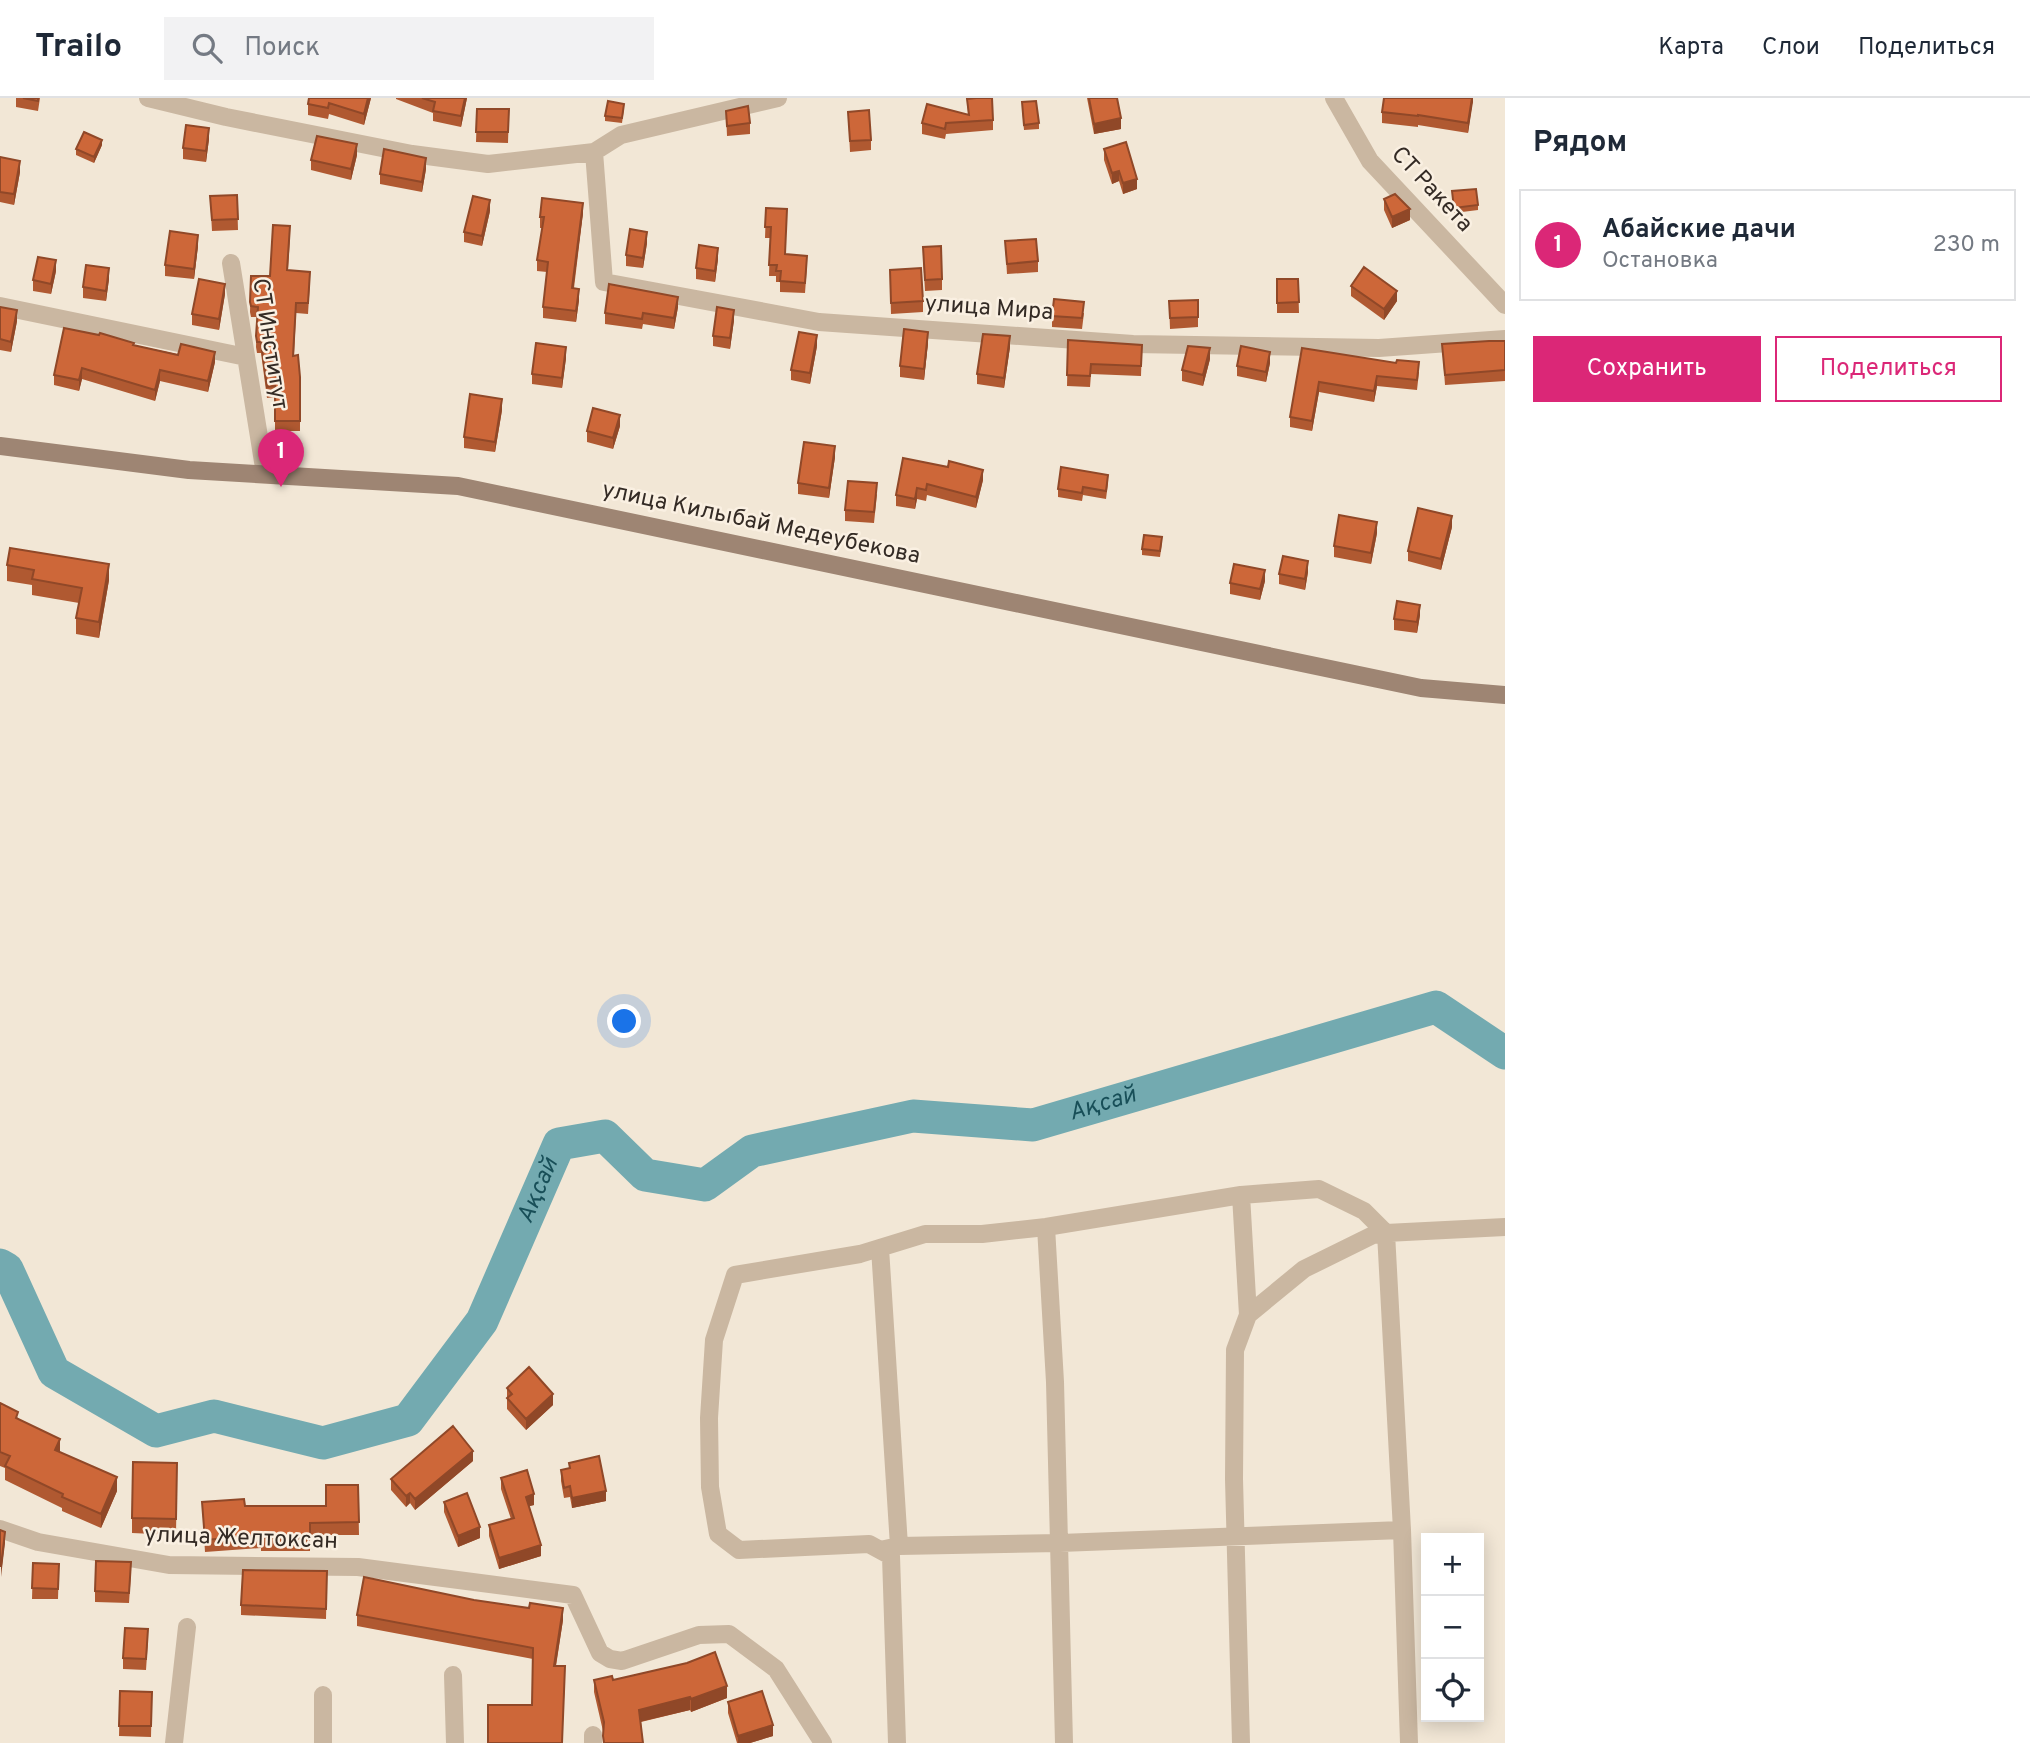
<!DOCTYPE html>
<html lang="ru">
<meta charset="utf-8">
<style>
body{margin:0;font-family:Overpass,sans-serif;background:#f2f2f3;color:#1f2937}
.controls{position:absolute;right:21px;bottom:21px;display:grid;overflow:hidden;border-radius:0px;box-shadow:0 4px 18px #0003}
.controls button{width:63px;height:63px;display:grid;place-items:center;padding:0;border:0;border-bottom:2px solid #e0e1e3;background:#fff;color:#1f2937;font:35px sans-serif}
.you{position:absolute;left:625px;top:924px;width:24px;height:24px;margin:-18px;border:5px solid #fff;border-radius:50%;background:#1a73e8;box-shadow:0 0 0 10px #1a73e833}
.badge{display:grid;place-items:center;width:46px;height:46px;border-radius:50%;background:#db2777;color:#fff;font-size:23px;font-weight:700}
.pin{position:absolute;translate:-50% -58px;filter:drop-shadow(0 2px 4px #0008)}
.pin::after{content:'';position:absolute;top:37px;width:24px;height:21px;background:inherit;clip-path:polygon(0 0,100% 0,50% 100%)}
.list{margin:0;padding:0;list-style:none}
h2{display:flex;justify-content:space-between;align-items:center;height:91px;margin:0;padding:0 28px;font-size:30px}
h2 small{font-size:23px;font-weight:400;color:#747a83}
.list li{display:grid;grid-template-columns:46px 1fr auto;gap:21px;align-items:center;box-sizing:border-box;height:112px;margin:0 14px 14px;padding:0 14px;border:2px solid #e0e1e3;border-radius:0px}
.list b{display:block;font-size:26px;white-space:nowrap}
.list p{margin:0;font-size:23px;white-space:nowrap;color:#747a83}
.list em{font-size:23px;font-style:normal;color:#747a83}
.actions{display:flex;gap:14px;padding:21px 28px}
.actions a{flex:1;padding:16px 0;border:2px solid #db2777;border-radius:0px;text-align:center;font-size:24px;color:#db2777}
.actions .main{background:#db2777;color:#fff}
.icon{flex:none;width:38px;height:38px;fill:none;stroke:currentColor;stroke-width:2;stroke-linecap:round;stroke-linejoin:round}
.map{position:relative;flex:none;width:1505px;height:1645px;overflow:hidden}
header{display:flex;align-items:center;gap:42px;box-sizing:border-box;height:98px;padding:0 35px;background:#fff;border-bottom:2px solid #e0e1e3}
header strong{font-size:33px}
nav{display:flex;gap:38px;margin-inline-start:auto;font-size:24px}
.search{width:490px;height:63px;background:#f2f2f3;display:flex;align-items:center;gap:18px;box-sizing:border-box;padding:0 24px;border-radius:0px;color:#747a83;font-size:26px}
main{display:flex}
aside{flex:1;background:#fff}
.map>svg:first-child{display:block}
.lines{fill:none;stroke-linecap:round;stroke-linejoin:round}
.river{stroke:#73aab0;stroke-width:33}
.street{stroke:#cab7a1;stroke-width:18}
.secondary{stroke:#9e8573;stroke-width:18}
.wall{fill:#b05931}
.shaded-wall{fill:#904828}
.building{fill:#cd6739;stroke:#904828;stroke-width:2}
.labels{text-anchor:middle;dominant-baseline:central;stroke-width:5;stroke-linejoin:round;paint-order:stroke}
.street-label{font-size:23px;fill:#342b25;stroke:#faf0e2}
.water-label{font-size:24px;font-style:italic;fill:#184f58;stroke:#faf0e2}
</style>
<header>
<strong>Trailo</strong>
<div class="search"><svg class="icon" aria-label="search" viewBox="0 0 24 24"><circle cx="10" cy="10" r="6"/><path d="M15 15l6 6"/></svg>Поиск</div>
<nav><a>Карта</a><a>Слои</a><a>Поделиться</a></nav>
</header>
<main>
<div class="map">
<svg width="1505" height="1645" viewBox="0 0 1505 1645">
<rect width="100%" height="100%" fill="#f2e7d6"/>
<g class="lines">
<path class="river" id="s1" d="M0 1167 7 1171 54 1274 156 1333 214 1318 323 1345 408 1322 482 1223 559 1046 605 1038 645 1077 705 1087 752 1053 913 1018 1033 1027 1436 909 1505 955"/>
<path class="street" d="M148 0 226 19 412 56 488 66 594 54 621 37 778 0
M1334 0 1370 63 1505 207
M594 54 604 184 819 224 1133 246 1379 250 1505 241
M231 165 265 376
M0 208 246 259
M1241 1097 1248 1217
M1046 1129 1055 1284 1064 1645
M880 1150 899 1448
M0 1431 38 1444 169 1467 358 1469 573 1497 600 1555 610 1561 622 1563 699 1537 729 1536 776 1571 823 1645
M1402 1432 1409 1645
M880 1452 899 1448 1060 1445 1402 1432 1386 1135 1364 1113 1319 1091 1241 1097 1046 1129 982 1136H925L860 1156 735 1177 714 1242 709 1320 710 1389 718 1436 739 1452 869 1446 891 1458 897 1645
M453 1577 455 1645
M593 1637V1645
M174 1645 187 1529
M323 1645V1597
M1241 1645 1234 1381 1235 1252 1248 1217 1304 1171 1373 1137 1386 1135 1505 1129"/>
<path class="secondary" d="M0 348 189 372 458 388 1421 590 1505 597"/>
</g>
<path class="wall" d="M16 0H40L38 13 16 9Z
M371 0 364 27 329 16 328 21 308 17V6Z
M396 0H467L461 29 433 23V15L396 1Z
M1087 0H1117L1121 31 1094 36Z
M1473 0 1468 35 1418 27V29L1382 25V14Z
M967 1 993 22V32L946 36 945 41 922 36V25L968 16Z
M1022 10 1039 25V31L1024 32Z
M477 11H509L508 45 476 44Z
M624 11 622 25 605 23V18Z
M726 13 750 25V36L727 38Z
M848 14 871 42V52L850 54Z
M209 41 206 64 183 61V50Z
M102 47 94 65 76 57V51Z
M1104 51 1137 91 1123 96 1119 83 1112 86 1104 62Z
M357 57 351 82 311 72V62Z
M0 59 20 74 14 107 0 104Z
M426 71 422 94 380 86V76Z
M1452 93 1478 107V112L1454 115Z
M237 97 238 132 212 133 210 98Z
M1384 101 1410 122 1392 130 1384 112Z
M766 110 785 156 807 168 805 195 780 194V184H776V178H769L770 140H765Z
M490 113 482 148 464 144V134Z
M583 115 574 190 579 202 576 224 543 220V209L547 174 537 173V162L542 130H540V119Z
M290 139 288 172 310 184 308 216 296 215 294 258 300 279V333H275V299L267 300 261 255H257L256 249 257 219H251L250 214 251 178H270Z
M1005 143 1038 163V174L1007 176Z
M647 145 643 170 626 168V157Z
M198 148 194 181 165 178V167Z
M923 159 942 181V192L925 193Z
M718 161 715 184 696 181V170Z
M56 173 51 196 33 193V182Z
M109 181 106 203 83 200V189Z
M1277 181H1298L1299 215H1277Z
M890 183 923 203V214L891 216Z
M1351 188 1397 203 1384 222 1351 198Z
M225 196 219 232 192 227V216Z
M1198 202V229L1170 231 1169 203Z
M0 209 17 223 11 254 0 252Z
M678 209 674 231 643 226 642 231 605 226V215Z
M1084 215 1082 231 1052 229V218Z
M734 222 730 251 713 248V238Z
M1068 242 1142 247 1141 278 1091 276 1090 289 1067 288Z
M1505 243V283L1445 287 1442 246Z
M928 245 924 282 900 279V268Z
M134 247 215 264 208 294 160 283 155 303 82 281 79 293 54 287V277Z
M817 248 810 286 791 282V272Z
M1010 249 1004 290 977 286V276Z
M1302 250 1419 274 1417 292 1377 288 1374 304 1319 294 1312 333 1290 329V319Z
M566 260 562 290 532 286V276Z
M1210 261 1203 288 1182 283V272Z
M1270 265 1266 284 1237 278V268Z
M502 312 495 354 464 350V339Z
M620 328 613 351 587 344V333Z
M835 359 829 400 798 396V385Z
M903 360 983 382 976 410 927 397 926 403 917 401 915 411 896 408V397Z
M1108 385 1106 401 1083 397 1082 403 1058 399V391Z
M877 396 874 425 845 423V412Z
M1452 429 1441 472 1408 463V453Z
M1377 435 1371 466 1334 459V448Z
M1162 444 1160 459 1142 457V451Z
M7 467 109 482 99 540 76 536V520L79 505 32 497V487L7 483Z
M1308 474 1305 492 1279 486V476Z
M1265 483 1260 502 1230 496V485Z
M1420 517 1417 535 1394 532V521Z
M507 1290 553 1307 526 1332 507 1311Z
M0 1305 60 1355 117 1393 101 1430 62 1413V1410L5 1382V1370L0 1368Z
M473 1363 415 1412 410 1405 406 1409 391 1392V1381Z
M177 1365 176 1437 132 1435V1420Z
M569 1365 606 1403 572 1410 570 1399 564 1400 561 1383V1372L569 1370Z
M501 1380 534 1407 529 1408 541 1458 499 1471 489 1438V1427L511 1421 501 1391Z
M358 1387 359 1437H310V1453H261V1450L205 1454 202 1404 245 1408H326Z
M444 1404 480 1440 458 1449 444 1414Z
M33 1465 59 1466 58 1501H32Z
M327 1473 326 1521 241 1517V1507Z
M131 1475 129 1505 95 1504V1493Z
M357 1517 563 1522 556 1568 565 1580 562 1645 532 1607 533 1561 357 1528Z
M148 1542 146 1572 123 1571V1560Z
M594 1582H613L727 1600 691 1614 690 1612 641 1624 643 1645H603V1633L594 1594Z
M120 1593 152 1594 151 1639 119 1638Z
M728 1604 773 1638 750 1645H737L728 1615Z"/>
<path class="shaded-wall" d="M368 0H371L364 27V16Z
M465 0H467L461 29V18Z
M1472 0H1473V4L1468 35V25Z
M1121 20V31L1094 36V26Z
M209 30V41L206 64V53Z
M102 42V47L94 65V59Z
M357 46V57L351 82V71Z
M426 60V71L422 94V84Z
M20 63V74L14 107V96Z
M1119 73V83L1112 86V75Z
M1137 81V91L1123 96V85Z
M490 102V113L482 148V138Z
M583 105V115L572 201V190Z
M1410 111V122L1392 130V119Z
M647 134V145L643 170V160Z
M198 137V148L194 181V171Z
M718 150V161L715 184V173Z
M56 162V173L51 196V186Z
M109 170V181L106 203V193Z
M225 186V196L219 232V221Z
M579 191V202L576 224V213Z
M1397 193V203L1384 222V211Z
M678 199V209L674 231V220Z
M17 212V223L11 254V244Z
M734 212V222L730 251V240Z
M928 234V245L924 282V271Z
M817 237V248L810 286V275Z
M1010 238V249L1004 290V280Z
M566 249V260L562 290V280Z
M1210 250V261L1203 288V277Z
M215 254V264L208 294V283Z
M1270 254V265L1266 284V274Z
M82 270V281L79 293V282Z
M160 272V283L155 303V292Z
M1377 278V288L1374 304V293Z
M1319 284V294L1312 333V323Z
M502 301V312L495 354V344Z
M620 317V328L613 351V340Z
M835 348V359L829 400V390Z
M983 372V382L976 410V399Z
M917 390V401L915 411V401Z
M1452 418V429L1441 472V461Z
M1377 424V435L1371 466V455Z
M1308 463V474L1305 492V481Z
M109 466V482L99 540V524Z
M1265 472V483L1260 502V491Z
M1420 507V517L1417 535V524Z
M553 1296V1307L526 1332V1321Z
M60 1341V1355L55 1352Z
M473 1353V1363L415 1412V1401Z
M117 1379V1393L101 1430V1416Z
M606 1393V1403L572 1410V1400Z
M410 1395V1405L406 1409V1398Z
M534 1396V1407L526 1409V1399Z
M480 1429V1440L458 1449V1438Z
M5 1434V1445L1 1479V1468Z
M541 1447V1458L499 1471V1460Z
M563 1510V1522L554 1579V1568Z
M727 1588V1600L691 1614V1601Z
M690 1599V1612L639 1624V1612Z
M773 1627V1638L750 1645H738V1638Z"/>
<path class="building" d="M23 0H38V3Z
M309 0H368L364 16 329 5 328 10 308 6Z
M422 0H465L461 18 433 13 435 4Z
M976 0H992L993 22 946 25 945 31 922 25 927 6 969 17 967 1Z
M1089 0H1117L1121 20 1094 26Z
M1384 0H1472L1468 25 1418 17V18L1382 14Z
M608 3 624 6 622 20 605 18Z
M1036 3 1039 25 1024 27 1022 4Z
M748 8 750 25 727 28 726 13Z
M477 11H509L508 34H476Z
M869 12 871 42 850 43 848 14Z
M186 27 209 30 206 53 183 50Z
M84 34 102 42 94 59 76 51Z
M317 38 357 46 351 71 311 62Z
M1126 44 1137 81 1123 85 1119 73 1112 75 1104 51Z
M384 51 426 60 422 84 380 76Z
M0 59 20 63 14 96 0 94Z
M1476 91 1478 107 1454 110 1452 93Z
M1395 96 1410 111 1392 119 1384 101Z
M237 97 238 121 212 122 210 98Z
M473 98 490 102 482 138 464 134Z
M542 100 583 105 572 190 579 191 576 213 543 209 548 164 537 162 544 119H540Z
M766 110 787 111 785 156 807 158 805 185 780 183 781 173H776L777 167H769L771 129H765Z
M273 127 290 128 287 172 310 174 308 205H296L293 258 298 257 300 279V323H275V288L267 289 261 244H257L256 238 258 209 251 208 250 204 251 178H270Z
M630 131 647 134 643 160 626 157Z
M170 133 198 137 194 171 165 167Z
M1036 141 1038 163 1007 166 1005 143Z
M699 147 718 150 715 173 696 170Z
M941 148 942 181 925 182 923 149Z
M38 159 56 162 51 186 33 182Z
M86 167 109 170 106 193 83 189Z
M1364 169 1397 193 1384 211 1351 188Z
M921 170 923 203 891 205 890 172Z
M199 181 225 186 219 221 192 216Z
M1277 181H1298L1299 204 1277 205Z
M609 186 678 199 674 220 643 215 642 221 605 215Z
M1054 201 1084 204 1082 220 1052 218Z
M1198 202V219L1170 220 1169 203Z
M0 209 17 212 11 244 0 241Z
M717 209 734 212 730 240 713 238Z
M64 230 99 237 100 235 134 245 133 247 178 257 181 246 215 254 208 283 160 272 155 292 82 270 79 282 54 277Z
M904 231 928 234 924 271 900 268Z
M799 234 817 237 810 275 791 272Z
M983 236 1010 238 1004 280 977 276Z
M1068 242 1142 247 1141 268 1091 266 1090 278 1067 277Z
M1489 243H1505V272L1445 277 1442 246Z
M536 245 566 249 562 280 532 276Z
M1188 248 1210 250 1203 277 1182 272Z
M1241 248 1270 254 1266 274 1237 268Z
M1302 250 1396 265 1397 262 1419 264 1417 282 1377 278 1374 293 1319 284 1312 323 1290 319Z
M470 296 502 301 495 344 464 339Z
M593 310 620 317 613 340 587 333Z
M804 344 835 348 829 390 798 385Z
M903 360 948 369 949 363 983 372 976 399 927 386 926 392 917 390 915 401 896 397Z
M1061 369 1108 377 1106 393 1083 389 1082 395 1058 391Z
M848 383 877 385 874 414 845 412Z
M1418 410 1452 418 1441 461 1408 453Z
M1339 417 1377 424 1371 455 1334 448Z
M1144 437 1162 439 1160 453 1142 451Z
M10 450 109 466 99 524 76 520 82 490 32 481 34 472 7 467Z
M1283 458 1308 463 1305 481 1279 476Z
M1234 466 1265 472 1260 491 1230 485Z
M1397 503 1420 507 1417 524 1394 521Z
M529 1269 553 1296 526 1321 507 1300 512 1296 507 1290Z
M0 1305 18 1314 16 1320 60 1341 55 1352 117 1379 101 1416 62 1399 63 1396 5 1368 10 1358 0 1354Z
M453 1328 473 1353 415 1401 410 1395 406 1398 391 1381Z
M599 1358 606 1393 572 1400 570 1388 564 1390 561 1372 570 1370 569 1365Z
M133 1364 177 1365 176 1421 132 1420Z
M527 1372 534 1396 526 1399 541 1447 499 1460 489 1427 514 1420 501 1380Z
M326 1387H358L359 1424 310 1425V1441L261 1440V1437L205 1442 202 1404 244 1401 245 1408H326Z
M467 1395 480 1429 458 1438 444 1404Z
M0 1432 5 1434 1 1468H0Z
M96 1463 131 1464 129 1495 95 1493Z
M33 1465 59 1466 58 1491 32 1490Z
M243 1472 327 1473 326 1511 241 1507Z
M364 1479 474 1502 529 1510 530 1505 563 1510 554 1568H565L562 1645H488V1607H532L533 1550 357 1517Z
M125 1530 148 1531 146 1561 123 1560Z
M715 1554 727 1588 691 1601 690 1599 639 1612 643 1645H604L603 1638 604 1624 594 1582 612 1578 613 1582 687 1565Z
M120 1593 152 1594 151 1628H119Z
M762 1593 773 1627 738 1638 728 1604Z"/>
<g class="labels">
<g class="street-label">
<text transform="translate(1431 92) rotate(47)">СТ Ракета</text>
<text transform="translate(989 211) rotate(4)">улица Мира</text>
<text transform="translate(269 246) rotate(81)">СТ Институт</text>
<text transform="translate(761 426) rotate(12)">улица Килыбай Медеубекова</text>
<text transform="translate(241 1441) rotate(2)">улица Желтоксан</text>
</g>
<g class="water-label">
<text stroke="none"><textPath href="#s1" startOffset="1395">Ақсай</textPath></text>
<text stroke="none"><textPath href="#s1" startOffset="765">Ақсай</textPath></text>
</g>
</g>
</svg>
<div class="controls">
<button>+</button>
<button>−</button>
<button><svg class="icon" aria-label="locate" viewBox="0 0 24 24"><circle cx="12" cy="12" r="6"/><path d="M12 2v4M12 18v4M2 12h4M18 12h4"/></svg></button>
</div>
<div class="you"></div>
<div class="pin badge" style="left:281px;top:389px">1</div>
</div>
<aside>
<h2>Рядом<small></small></h2>
<ul class="list">
<li><span class="badge">1</span><div><b>Абайские дачи</b><p>Остановка</p></div><em>230 m</em></li>
</ul>
<div class="actions"><a class="main">Сохранить</a><a>Поделиться</a></div>
</aside>
</main>
